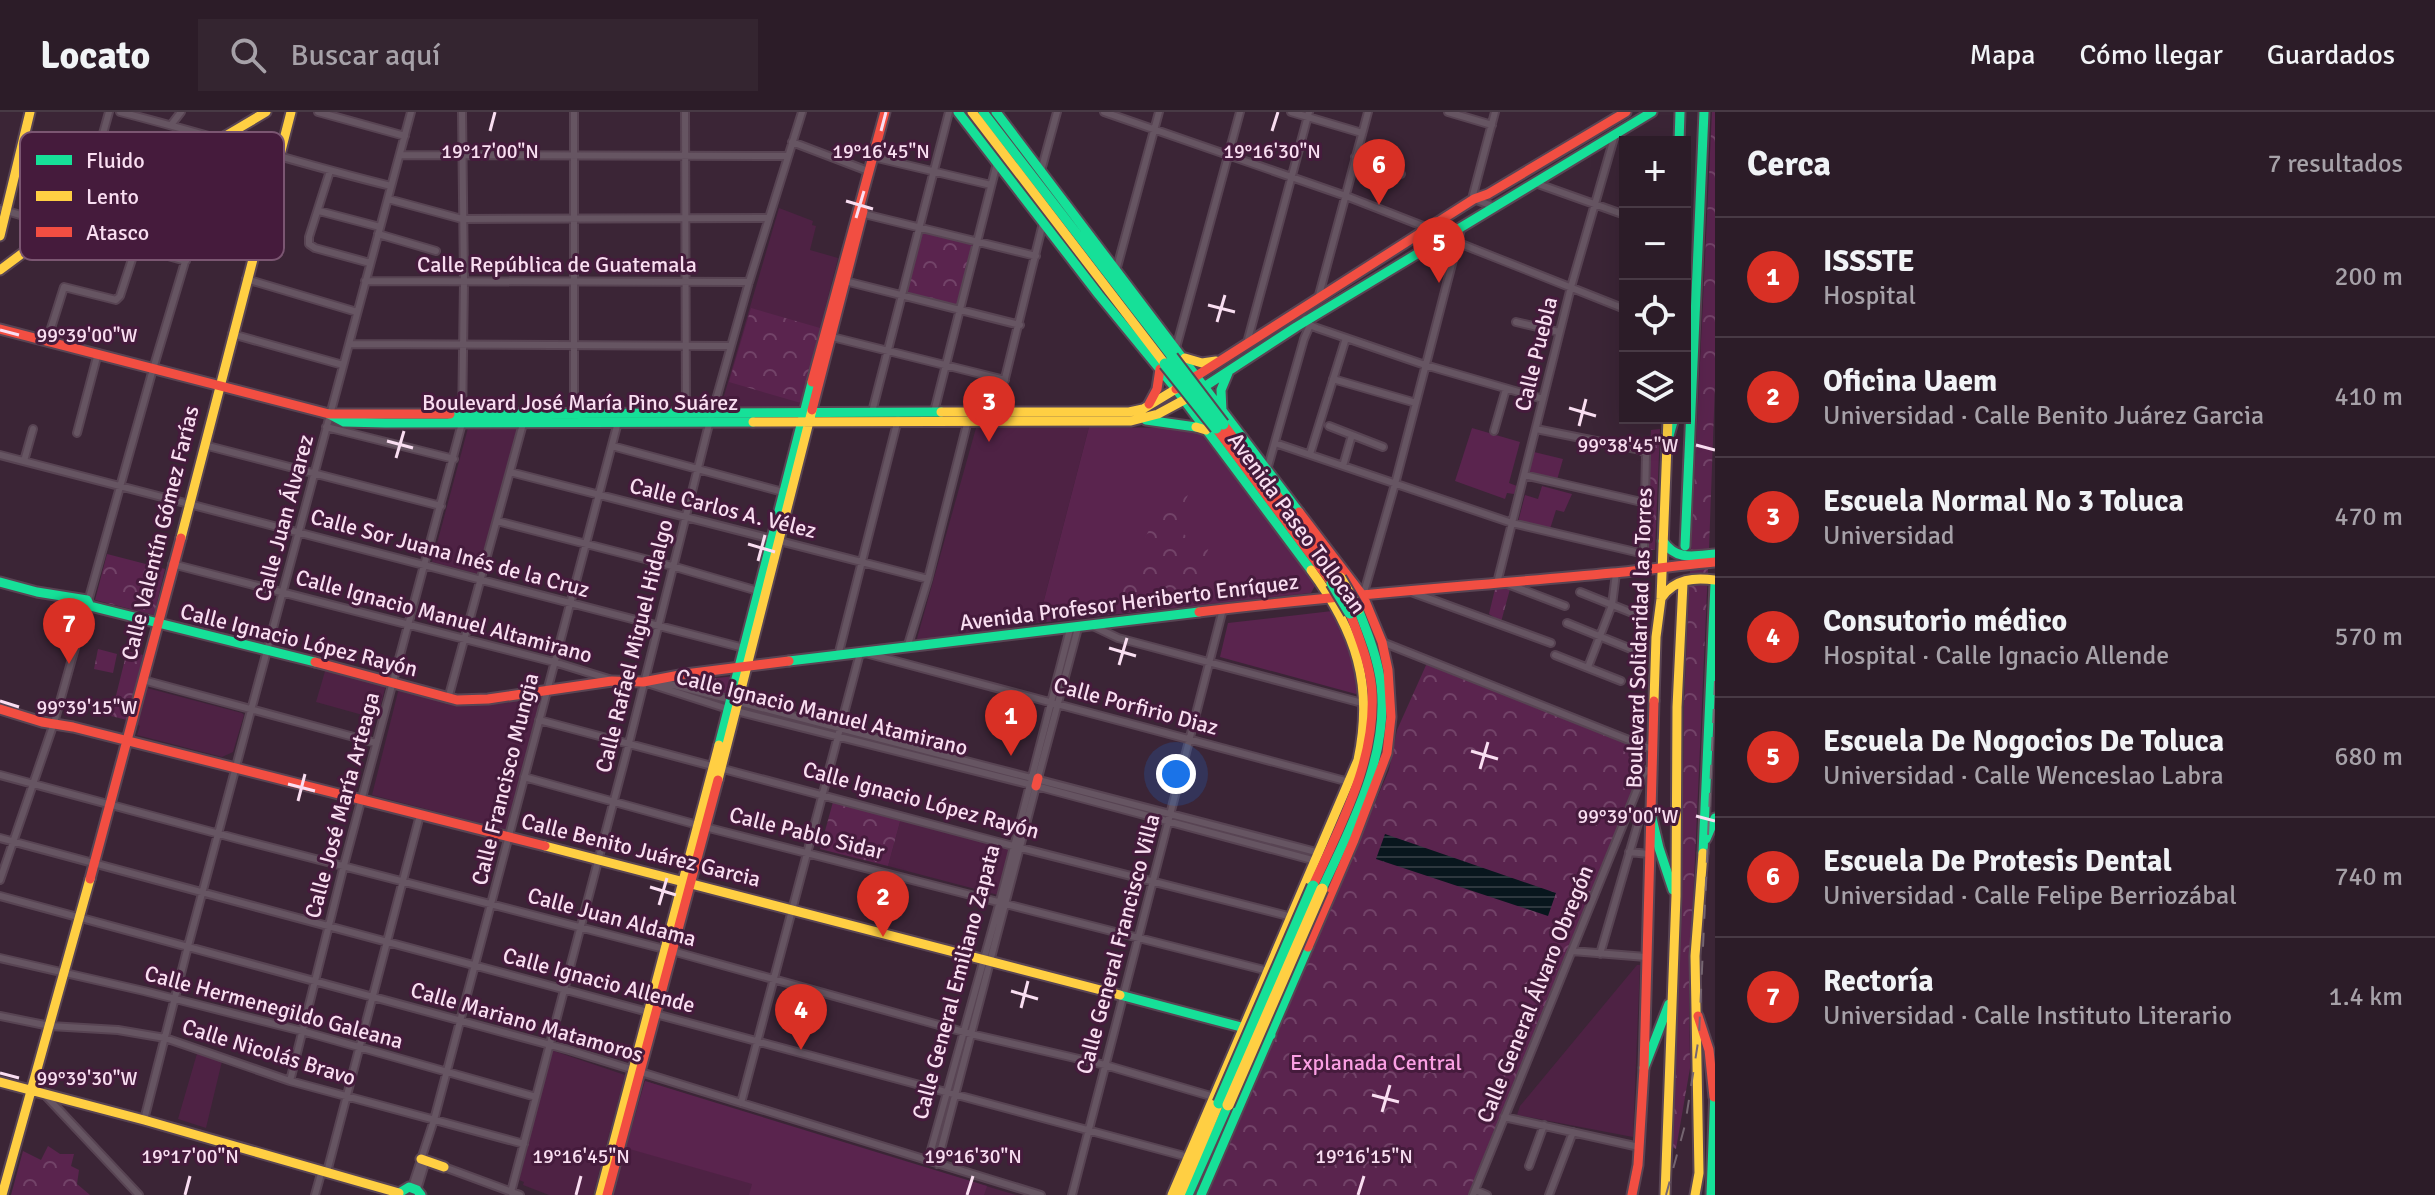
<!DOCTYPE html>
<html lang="es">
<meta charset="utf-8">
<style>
body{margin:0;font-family:Signika,sans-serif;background:#342530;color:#f1f3f6}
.controls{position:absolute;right:24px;top:24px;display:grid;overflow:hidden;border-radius:0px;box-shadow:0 8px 32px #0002}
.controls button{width:72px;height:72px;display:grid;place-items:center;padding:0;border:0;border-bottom:2px solid #483a45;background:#2c1c28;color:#f1f3f6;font:40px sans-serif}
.you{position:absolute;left:1176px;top:662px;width:28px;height:28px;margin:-20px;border:6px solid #fff;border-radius:50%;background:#1a73e8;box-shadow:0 0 0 12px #1a73e833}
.badge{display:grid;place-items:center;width:52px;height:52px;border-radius:50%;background:#d93025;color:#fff;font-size:26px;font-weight:700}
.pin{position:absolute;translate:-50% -66px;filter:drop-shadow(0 2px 4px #0008)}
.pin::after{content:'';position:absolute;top:42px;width:28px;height:24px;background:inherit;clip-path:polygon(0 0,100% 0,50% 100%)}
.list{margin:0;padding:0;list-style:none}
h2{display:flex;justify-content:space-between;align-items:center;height:104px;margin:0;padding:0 32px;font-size:34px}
h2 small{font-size:26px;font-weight:400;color:#a6a1a8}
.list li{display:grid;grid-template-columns:52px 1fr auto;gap:24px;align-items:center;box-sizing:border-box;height:120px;padding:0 32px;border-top:2px solid #483a45}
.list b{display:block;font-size:30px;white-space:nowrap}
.list p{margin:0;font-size:26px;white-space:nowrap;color:#a6a1a8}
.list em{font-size:26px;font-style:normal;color:#a6a1a8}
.icon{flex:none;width:44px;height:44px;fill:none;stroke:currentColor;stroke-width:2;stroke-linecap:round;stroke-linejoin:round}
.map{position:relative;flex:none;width:1715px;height:1083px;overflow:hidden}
header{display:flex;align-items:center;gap:48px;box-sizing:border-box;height:112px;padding:0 40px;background:#2c1c28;border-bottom:2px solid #483a45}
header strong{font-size:38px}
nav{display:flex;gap:44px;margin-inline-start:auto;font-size:28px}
.search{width:560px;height:72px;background:#342530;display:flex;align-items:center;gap:20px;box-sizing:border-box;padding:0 28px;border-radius:0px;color:#a6a1a8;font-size:30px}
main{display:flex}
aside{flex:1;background:#2c1c28}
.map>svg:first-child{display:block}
.built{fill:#4e2244}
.grass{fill:#5a244e}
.park{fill:url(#park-crowns)}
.water{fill:url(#water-rules)}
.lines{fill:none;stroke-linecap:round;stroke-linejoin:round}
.street-casing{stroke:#584453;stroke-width:10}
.fast-casing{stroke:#584453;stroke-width:13}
.slow-casing{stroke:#584453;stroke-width:13}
.jam-casing{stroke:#584453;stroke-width:13}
.street{stroke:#665562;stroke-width:6}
.fast{stroke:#16e098;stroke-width:9}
.slow{stroke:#ffcf43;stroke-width:9}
.jam{stroke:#f24e42;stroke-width:9}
.rail{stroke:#756571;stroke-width:2;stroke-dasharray:14 14;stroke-linecap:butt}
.fast-bridge-casing{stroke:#584453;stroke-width:15;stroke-linecap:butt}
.slow-bridge-casing{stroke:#584453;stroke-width:15;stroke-linecap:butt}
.fast-bridge{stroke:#16e098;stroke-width:11}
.slow-bridge{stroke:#ffcf43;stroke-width:11}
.ticks{fill:none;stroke:#f9def1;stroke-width:3}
.labels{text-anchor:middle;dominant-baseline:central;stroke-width:6;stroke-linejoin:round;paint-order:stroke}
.street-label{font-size:22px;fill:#f9def1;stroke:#451b3c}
.park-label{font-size:22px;fill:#fa9fe3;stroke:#451b3c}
.key{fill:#451b3c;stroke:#7b5672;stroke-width:2}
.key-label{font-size:22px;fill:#f9def1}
.ticks-label{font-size:20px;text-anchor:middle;fill:#f9def1;stroke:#451b3c;stroke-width:6;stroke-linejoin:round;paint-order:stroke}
</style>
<header>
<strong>Locato</strong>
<div class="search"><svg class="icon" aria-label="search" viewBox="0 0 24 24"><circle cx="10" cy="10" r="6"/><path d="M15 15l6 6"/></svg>Buscar aquí</div>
<nav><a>Mapa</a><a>Cómo llegar</a><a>Guardados</a></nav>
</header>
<main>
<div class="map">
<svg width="1715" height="1083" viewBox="0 0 1715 1083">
<defs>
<pattern id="park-crowns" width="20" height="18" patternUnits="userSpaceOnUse" patternTransform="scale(2)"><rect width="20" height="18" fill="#5a244e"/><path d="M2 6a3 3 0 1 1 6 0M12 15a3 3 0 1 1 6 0" fill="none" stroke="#724368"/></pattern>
<pattern id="water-rules" width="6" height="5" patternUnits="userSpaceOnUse" patternTransform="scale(2)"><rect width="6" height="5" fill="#08161d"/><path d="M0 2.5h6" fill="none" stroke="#2d373e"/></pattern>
</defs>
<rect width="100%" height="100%" fill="#3b2536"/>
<path class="built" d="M779 96 813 109 812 113 816 114 810 138 838 146 801 291 797 296 721 294Z
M1089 315 1038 511 916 530 976 316Z
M468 316 519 317 478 462 432 450Z
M326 556 386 573 377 607 316 590Z
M147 576 242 601 244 603 233 640 222 645 137 623 140 614 136 612Z
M399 576 466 593 542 584 507 718 372 683Z
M901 706 1010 734 998 783 888 754Z
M1637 853H1640L1633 1025 1517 1003 1520 994Z
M198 938 223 945 206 1016 178 1007Z
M551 938 625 963 593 1083H549L523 1073 524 1070 519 1068Z
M645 969 777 1011 1016 1083H612Z"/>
<path class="grass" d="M1089 315 1188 316 1199 319 1316 472 1311 481 1038 511Z
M1472 316 1520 330 1509 371 1517 374 1514 382 1507 381 1505 387 1455 369Z
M1534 340 1563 347 1557 368 1528 363Z
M1542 374 1572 382 1564 400 1556 398 1550 417 1518 410 1525 383 1538 387Z
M1332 499 1346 517 1360 577 1356 582 1220 545 1228 511Z
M645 969 987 1074 984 1083H749L752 1072 626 1036Z"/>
<path class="park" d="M1712 0H1715V272L1709 437 1691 439Z
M923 120 973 133 957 193 907 180Z
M751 196 820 216 801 291 729 270Z
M1660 317 1655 438H1645L1651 318Z
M1168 375 1188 383C1178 405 1167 414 1194 429L1215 424 1218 426V430L1210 433 1193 475 1187 474 1173 480 1109 489 1121 475 1130 454 1135 449Z
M107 442 165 457 154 503 95 488Z
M1708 457 1689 880 1690 956 1676 1037 1672 1035 1682 769 1684 593 1690 458Z
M1495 477H1510L1501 510 1489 502Z
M98 537 117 542 113 561 94 557Z
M127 539 143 543 127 608 111 604Z
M1427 551 1645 638 1646 648 1468 1083H1208L1389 658 1397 618Z
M735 564 730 584 690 573 692 569Z
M833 690 901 706 888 754 820 737Z
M48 1034 60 1042H74L71 1054 79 1058 77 1072 90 1083H11L23 1039 41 1048Z"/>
<path class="water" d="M1385 722 1556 781 1548 804 1376 747Z"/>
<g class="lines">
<defs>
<path id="street" d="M120 0C211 23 300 52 391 74
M318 0 405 24
M574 0V304
M685 0 686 303
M1104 0 1346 84 1428 116
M1291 0 1362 21
M1448 0 1492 13
M171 13 181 0
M24 23 132 52
M792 30 868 59
M97 43 109 0
M400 43 788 44
M1355 45 1401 62
M877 46 991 73
M330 59 309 125V132L315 136 370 151
M1041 59 1057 0
M1538 72 1625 103
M107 75 152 33
M388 87 462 107 769 106
M1495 95 1474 87 1473 83 1495 0
M0 97 58 114
M319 99 380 115
M860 101 1036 144
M378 122 436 139
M1446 126 1625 197
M1116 159 1159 0
M246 167 357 200
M365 169 749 170
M845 169 1020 213
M1319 183 1368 0
M1305 207 1310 213 1317 216 1425 253 1543 287
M1516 210 1559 220
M232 222 343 253
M828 224 1005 268
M47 229 64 175 116 188 120 184 136 135 186 149
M1247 231 1309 0
M349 232 730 234
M1176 236 1240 0
M1333 267 1416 291
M997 299 1043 111
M872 300 949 0
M934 300 997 51
M1329 314 1383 335
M326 315 454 347
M1494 319 1506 277
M77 321 98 241
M1275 331 1512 411 1640 441 1644 440 1646 342 1641 338 1536 317
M204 333 441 394
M612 334 783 380
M1310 342 1346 226
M0 343 744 536
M24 349 33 317
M1343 354 1352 323
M1267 358 1304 227 1310 213
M510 360 928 467
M1524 363 1646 391
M497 409 672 454 758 479
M172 452 554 550 609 567
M1497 471 1571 175 1614 26
M1505 471 1565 494
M1411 480 1551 531
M1580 480 1635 502
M1363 484 1395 372 1461 117
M1567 511 1631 537
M1093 514 1118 526 1366 592
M1382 530 1654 638
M907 536 928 467 968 308
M869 542 1349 670
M1555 543 1621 569
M838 544 898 307
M1588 555 1612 493 1616 461
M143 568 376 631
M658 569 1320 741
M647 571 728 597 1036 674 1316 749
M448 587 524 308
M539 608 1013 734 1292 805
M0 663 238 727 672 839 971 922 1105 953 1214 985
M524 665 705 715 1268 859
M1038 666 1078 516
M0 726 1188 1045
M1629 740 1649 742
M0 768 54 611 153 257 222 26
M0 784 569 938 1041 1083
M1572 839 1646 845
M1600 842 1641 701
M0 846 144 879 302 919 536 985
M0 904 50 914 118 918 165 926 290 969 524 1032
M290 969 344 753 462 311 464 170 462 0
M45 983 139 1083
M741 991 860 541
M1504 1005 1639 1035
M144 1008 188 834 411 0
M928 1049 1000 789 1070 517
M937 1052 1036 674
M1529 1054 1544 1013
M444 1055 520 1083
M327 1060 420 703
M412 1075 434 1008 618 310
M417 1078 426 1048
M1475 1078 1487 1083
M511 1080 629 631 708 316 749 170 802 0
M315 1083 322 1058
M1072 1083 1223 497
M1473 1083 1643 663 1647 658 1653 656
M1549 1083 1573 1020"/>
<path id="fast" d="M958 0 1099 183 1176 277 1311 458
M983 0 1172 245
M996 0 1299 400
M1679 30 1680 0
M1184 288 1296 215 1652 0
M1222 299 1221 278 1228 261
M329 302 344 310 385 311 753 310
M450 302 941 300
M1146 308 1196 315
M1667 331 1674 306
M1663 429C1676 449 1694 444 1715 442
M1685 434 1704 0
M0 470 37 480 87 488 90 494 315 550
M789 549 1199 500
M719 633 812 270
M1651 702 1659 736 1673 778
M1706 727 1715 706
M1703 741 1715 472
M1322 777C1351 714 1389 645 1381 573 1378 547 1368 522 1358 497
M1120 883 1271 923
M1644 956 1669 892
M399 1081 409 1075 417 1078 421 1083
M1188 1083 1228 993
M1201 1083 1308 835
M1711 1083 1715 978"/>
<path id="slow" d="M972 0 1165 252
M0 124 30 0
M0 158 106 79 166 48 222 26 266 0
M1185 246 1202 251 1216 249
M941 300H1129L1143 297 1176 277
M753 310 1131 309 1158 302 1184 288
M1196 315 1206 318
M181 426 291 0
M1662 485C1675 467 1694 465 1715 468
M1654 589 1656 525 1661 487 1668 306
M718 668 812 298
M545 734 1120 883
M0 970 144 1008 399 1081
M421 1047 444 1055
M2 1083 90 767
M600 1083 719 633
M1172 1083 1358 648C1374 573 1356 519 1311 458
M1180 1083 1219 991
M1665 1083 1676 784 1677 595 1683 471
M1695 1083 1699 1061 1695 844 1703 741"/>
<path id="jam" d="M0 217 329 302H450
M812 270 885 0
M1176 277 1474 87 1488 82 1626 0
M1149 292 1157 277 1160 257
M812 298 863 99
M1223 312 1340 466
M1216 316 1332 471
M1299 400 1363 484 1382 530 1388 558 1391 605 1387 641 1354 728 1308 835
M1199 500C1336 483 1474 474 1612 461 1646 458 1680 453 1715 450
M315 550 457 588 488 587 612 569 643 570 685 562 789 549
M0 597 42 610 73 615 545 734
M1036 674 1038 666
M90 767 181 426
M1313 774C1341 712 1376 649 1372 579 1370 552 1359 526 1350 501
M1698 904 1709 938 1714 985
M607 1083 718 668
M1632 1083 1638 1053 1644 956 1654 589"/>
</defs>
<use href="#street" class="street-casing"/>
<use href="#fast" class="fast-casing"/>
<use href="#slow" class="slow-casing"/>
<use href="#jam" class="jam-casing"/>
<use href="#street" class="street"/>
<use href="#fast" class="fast"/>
<use href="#slow" class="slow"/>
<use href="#jam" class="jam"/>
<path class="rail" d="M1666 1083 1685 1013 1699 924 1715 569"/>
<defs>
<path id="fast-bridge" d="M1172 245 1223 312
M1165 252 1216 316
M1332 471 1350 501
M1219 991 1313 774"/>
<path id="slow-bridge" d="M1340 466 1358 497
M1228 993 1322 777"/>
</defs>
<use href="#fast-bridge" class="fast-bridge-casing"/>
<use href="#slow-bridge" class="slow-bridge-casing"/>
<use href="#fast-bridge" class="fast-bridge"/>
<use href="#slow-bridge" class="slow-bridge"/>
</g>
<path class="ticks" d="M490 19 495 0M881 19 886 0M1272 19 1278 0M846 89 873 97M856 106 864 79M1208 193 1235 200M1217 210 1225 183M0 218 19 223M1569 296 1596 304M1579 314 1586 287M387 329 413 336M1696 333 1715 338M396 346 404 319M748 432 775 440M758 449 765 423M1109 536 1136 544M1119 553 1127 526M0 589 19 595M1471 639 1498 647M1480 657 1488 630M288 672 315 679M298 689 305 662M1696 704 1715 709M650 775 676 783M659 793 667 766M1011 879 1038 887M1021 896 1028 869M0 961 19 966M1372 983 1399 990M1382 1000 1390 973M185 1083 190 1064M576 1083 581 1064M967 1083 973 1064M1358 1083 1364 1064"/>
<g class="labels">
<g class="street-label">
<text x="557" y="152">Calle República de Guatemala</text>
<text transform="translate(1536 242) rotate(-76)">Calle Puebla</text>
<text x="580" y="290">Boulevard José María Pino Suárez</text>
<text transform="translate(723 396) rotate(14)">Calle Carlos A. Vélez</text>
<text transform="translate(284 406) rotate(-75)">Calle Juan Álvarez</text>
<text transform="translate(1297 411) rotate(54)">Avenida Paseo Tollocan</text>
<text transform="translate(160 421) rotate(-76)">Calle Valentín Gómez Farías</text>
<text transform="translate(450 441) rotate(15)">Calle Sor Juana Inés de la Cruz</text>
<text transform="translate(1129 490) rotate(-7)">Avenida Profesor Heriberto Enríquez</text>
<text transform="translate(444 504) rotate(15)">Calle Ignacio Manuel Altamirano</text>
<text transform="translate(1639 526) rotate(-88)">Boulevard Solidaridad las Torres</text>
<text transform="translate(299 528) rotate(14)">Calle Ignacio López Rayón</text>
<text transform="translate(634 534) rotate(-76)">Calle Rafael Miguel Hidalgo</text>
<text transform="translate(1136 594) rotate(15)">Calle Porfirio Diaz</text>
<text transform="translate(822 600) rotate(14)">Calle Ignacio Manuel Atamirano</text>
<text transform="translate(505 667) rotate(-76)">Calle Francisco Mungia</text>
<text transform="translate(921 688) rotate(15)">Calle Ignacio López Rayón</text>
<text transform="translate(342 693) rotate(-75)">Calle José María Arteaga</text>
<text transform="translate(807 721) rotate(14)">Calle Pablo Sidar</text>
<text transform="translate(641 738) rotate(14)">Calle Benito Juárez Garcia</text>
<text transform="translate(612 805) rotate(15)">Calle Juan Aldama</text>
<text transform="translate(1118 832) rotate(-75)">Calle General Francisco Villa</text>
<text transform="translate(599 868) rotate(15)">Calle Ignacio Allende</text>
<text transform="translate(956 870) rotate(-75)">Calle General Emiliano Zapata</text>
<text transform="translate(1535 882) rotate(-68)">Calle General Álvaro Obregón</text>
<text transform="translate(274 895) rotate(15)">Calle Hermenegildo Galeana</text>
<text transform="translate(527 910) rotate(16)">Calle Mariano Matamoros</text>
<text transform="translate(269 940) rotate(17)">Calle Nicolás Bravo</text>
</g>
<g class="park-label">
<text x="1376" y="950">Explanada Central</text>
</g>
</g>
<rect x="20" y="20" width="264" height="128" rx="12" class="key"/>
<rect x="36" y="43" width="36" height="10" fill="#16e098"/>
<rect x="36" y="79" width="36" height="10" fill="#ffcf43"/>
<rect x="36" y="115" width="36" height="10" fill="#f24e42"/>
<g class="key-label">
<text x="86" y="56">Fluido</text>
<text x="86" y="92">Lento</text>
<text x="86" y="128">Atasco</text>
</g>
<g class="ticks-label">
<text x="490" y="46">19°17'00"N</text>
<text x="881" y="46">19°16'45"N</text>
<text x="1272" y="46">19°16'30"N</text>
<text x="87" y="230">99°39'00"W</text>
<text x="1628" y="340">99°38'45"W</text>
<text x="87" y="602">99°39'15"W</text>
<text x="1628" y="711">99°39'00"W</text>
<text x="87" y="973">99°39'30"W</text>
<text x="190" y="1051">19°17'00"N</text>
<text x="581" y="1051">19°16'45"N</text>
<text x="973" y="1051">19°16'30"N</text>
<text x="1364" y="1051">19°16'15"N</text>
</g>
</svg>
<div class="controls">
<button>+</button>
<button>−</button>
<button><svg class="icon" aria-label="locate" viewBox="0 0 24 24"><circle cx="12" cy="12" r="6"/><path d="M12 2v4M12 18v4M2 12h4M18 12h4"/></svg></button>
<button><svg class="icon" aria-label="layers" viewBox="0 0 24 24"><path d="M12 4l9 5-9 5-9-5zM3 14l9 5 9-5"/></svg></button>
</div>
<div class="you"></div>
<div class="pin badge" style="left:1011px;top:644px">1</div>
<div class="pin badge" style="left:883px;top:825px">2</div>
<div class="pin badge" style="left:989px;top:330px">3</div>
<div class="pin badge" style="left:801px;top:938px">4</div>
<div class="pin badge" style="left:1439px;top:171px">5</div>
<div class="pin badge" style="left:1379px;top:93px">6</div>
<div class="pin badge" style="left:69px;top:552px">7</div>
</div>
<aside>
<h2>Cerca<small>7 resultados</small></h2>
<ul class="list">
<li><span class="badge">1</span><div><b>ISSSTE</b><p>Hospital</p></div><em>200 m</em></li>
<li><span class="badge">2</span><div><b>Oficina Uaem</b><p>Universidad · Calle Benito Juárez Garcia</p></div><em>410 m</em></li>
<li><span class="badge">3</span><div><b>Escuela Normal No 3 Toluca</b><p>Universidad</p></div><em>470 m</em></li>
<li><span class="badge">4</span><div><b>Consutorio médico</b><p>Hospital · Calle Ignacio Allende</p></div><em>570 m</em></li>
<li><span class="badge">5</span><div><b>Escuela De Nogocios De Toluca</b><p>Universidad · Calle Wenceslao Labra</p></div><em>680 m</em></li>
<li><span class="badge">6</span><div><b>Escuela De Protesis Dental</b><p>Universidad · Calle Felipe Berriozábal</p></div><em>740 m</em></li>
<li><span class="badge">7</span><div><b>Rectoría</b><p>Universidad · Calle Instituto Literario</p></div><em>1.4 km</em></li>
</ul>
</aside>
</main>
